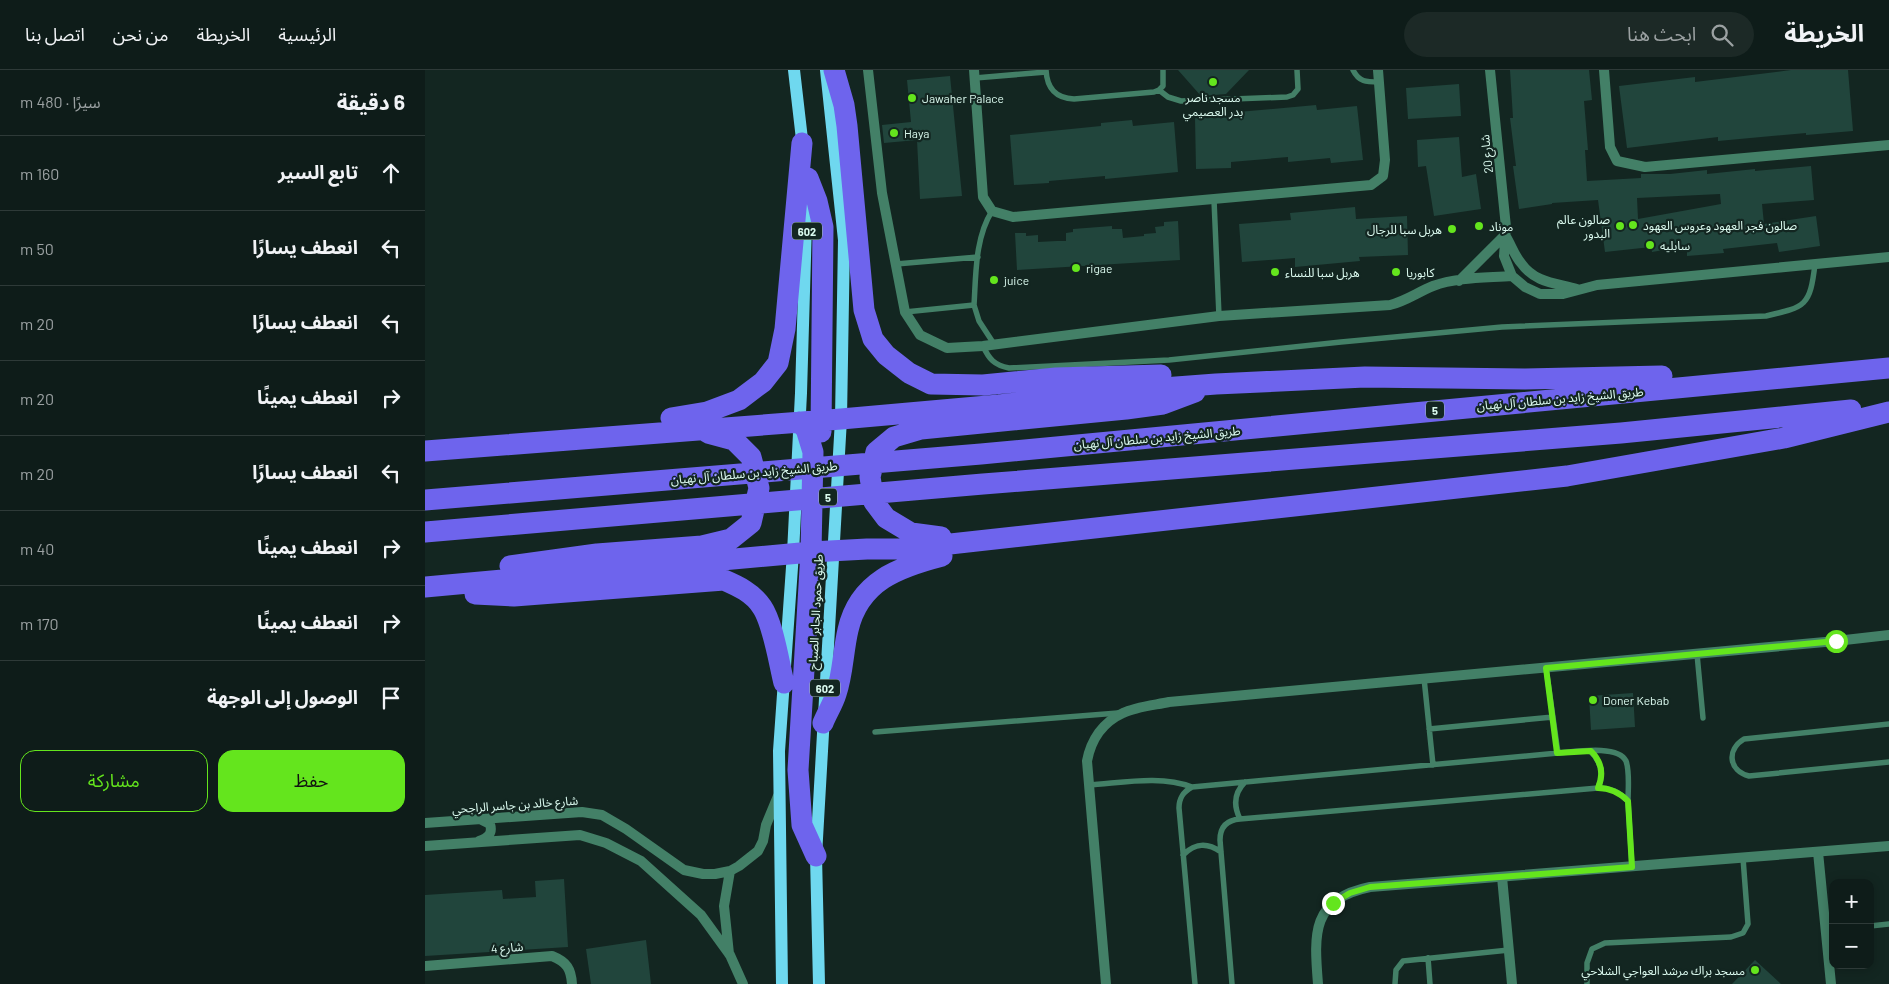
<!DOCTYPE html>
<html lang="ar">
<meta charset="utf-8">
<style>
body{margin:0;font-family:Barlow,"Noto Sans Arabic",sans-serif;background:#1c2926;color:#f1f3f6;direction:rtl}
.controls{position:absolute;right:15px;bottom:15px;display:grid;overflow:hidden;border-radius:10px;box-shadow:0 2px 12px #0003}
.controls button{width:45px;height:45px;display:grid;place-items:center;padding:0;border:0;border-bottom:1px solid #2e3a38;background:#0e1c19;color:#f1f3f6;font:25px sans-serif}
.stop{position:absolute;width:15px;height:15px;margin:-11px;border:4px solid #64e51d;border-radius:50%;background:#fff}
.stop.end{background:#64e51d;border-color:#fff;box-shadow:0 1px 5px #0008}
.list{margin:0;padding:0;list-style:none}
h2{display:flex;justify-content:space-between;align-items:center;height:65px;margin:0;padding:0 20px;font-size:21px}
h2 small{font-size:16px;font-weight:400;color:#9ba1a2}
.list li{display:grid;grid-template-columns:32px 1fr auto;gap:15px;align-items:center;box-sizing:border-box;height:75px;padding:0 20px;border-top:1px solid #2e3a38}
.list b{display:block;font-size:19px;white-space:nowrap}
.list em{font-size:16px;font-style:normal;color:#9ba1a2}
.actions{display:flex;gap:10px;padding:15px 20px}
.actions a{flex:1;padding:11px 0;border:1px solid #64e51d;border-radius:15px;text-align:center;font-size:18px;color:#64e51d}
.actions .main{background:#64e51d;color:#111}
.icon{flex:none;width:28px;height:28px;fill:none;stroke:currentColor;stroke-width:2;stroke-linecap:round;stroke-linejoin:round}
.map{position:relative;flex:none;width:1464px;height:914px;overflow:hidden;direction:ltr}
header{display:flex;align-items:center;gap:30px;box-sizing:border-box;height:70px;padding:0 25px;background:#0e1c19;border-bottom:1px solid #2e3a38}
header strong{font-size:24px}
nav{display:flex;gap:28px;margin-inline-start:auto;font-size:18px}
.search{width:350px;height:45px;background:#1c2926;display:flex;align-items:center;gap:12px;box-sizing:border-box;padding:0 18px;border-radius:28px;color:#9ba1a2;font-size:19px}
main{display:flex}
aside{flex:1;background:#0e1c19}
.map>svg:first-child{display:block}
.building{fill:#21453c;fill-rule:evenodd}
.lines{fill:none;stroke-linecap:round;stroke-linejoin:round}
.service{stroke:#438067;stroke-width:5.5}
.minor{stroke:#438067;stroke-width:10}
.tertiary{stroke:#438067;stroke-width:10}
.primary{stroke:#6fd8ef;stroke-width:12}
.motorway{stroke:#6e64ed;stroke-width:21}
.route{stroke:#64e51d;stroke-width:6}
.poi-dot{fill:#64e51d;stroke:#132621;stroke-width:2}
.labels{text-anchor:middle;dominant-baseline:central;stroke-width:4.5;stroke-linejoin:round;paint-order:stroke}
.shield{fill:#132621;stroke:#a0bbb2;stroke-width:1}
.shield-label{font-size:11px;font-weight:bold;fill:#dcfbf0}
.poi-label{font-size:12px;fill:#dcfbf0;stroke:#132621;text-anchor:start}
.street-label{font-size:12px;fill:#dcfbf0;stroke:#132621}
</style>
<header>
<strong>الخريطة</strong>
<div class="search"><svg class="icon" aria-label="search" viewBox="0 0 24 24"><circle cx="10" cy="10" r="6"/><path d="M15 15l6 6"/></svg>ابحث هنا</div>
<nav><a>الرئيسية</a><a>الخريطة</a><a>من نحن</a><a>اتصل بنا</a></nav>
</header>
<main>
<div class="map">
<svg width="1464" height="914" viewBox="0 0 1464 914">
<rect width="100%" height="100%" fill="#132621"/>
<path class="building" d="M753 0H824L801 24 776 26Z
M1085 0H1164L1167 30 1159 31 1163 80H1160L1162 111 1216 108V104H1245L1282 100V104L1330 99V101L1386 96 1389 130 1337 134 1339 154 1391 146 1395 176 1354 182 1352 173 1298 179 1299 183 1262 186V176L1227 182 1226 177 1180 182 1173 130 1127 133V134L1094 139 1088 96H1091L1085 48H1088ZM1295 124 1296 134 1213 149 1212 128Z
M1366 0H1423L1428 61 1381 65V63L1293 71V67L1202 78 1194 16 1270 7V12Z
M525 6 537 126 495 129 492 70 459 73 457 55 486 52 482 10Z
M1034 14 1036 46 983 49 981 18Z
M891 35 892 40 932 36 938 90 906 93 905 88 863 92V87L806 92V98L771 99 770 48 813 46V42Z
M707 50 708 56 749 52 753 102 680 109V106L624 111V113L589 115 585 65 676 56V53Z
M1034 67 1037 107 1051 104 1056 139 1009 146 1001 96 993 97 992 70Z
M930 137 931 149 982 146 983 185 934 187 935 191 870 197V188L817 192 814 154 866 150 865 143Z
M753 151 755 190 592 200 590 163H601V166L613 165V172L632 171H641V163L648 162V159L687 156V159H697L698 168 719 166V164L731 163 730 157 739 156V152Z
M1208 623 1210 657 1166 660 1164 626Z
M139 809 143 877 0 886V825L77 820 78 829 111 827 110 811Z
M221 870 226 914H166L161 879Z
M1330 890 1356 914H1307Z"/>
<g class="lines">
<path class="service" d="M621 0C622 18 630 28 649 29L729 22 734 20 738 16V0
M928 0C934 12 941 12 954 12
M550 8 621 2
M734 20 743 27 756 31 862 27 868 25 873 19 872 0
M789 130 794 246
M471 194 553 187
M549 235C551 204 550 168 567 141
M480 242 549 235 554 251 569 274
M558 276C564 289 569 295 584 298L744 290 916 272 1077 257 1341 246C1381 237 1385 236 1390 194
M1272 584 1278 648
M1121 598 1133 683
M999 608 1008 695
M1464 654 1319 669C1301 680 1304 701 1324 706L1464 692
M1004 659 1128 647
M450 662 693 643
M1165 681C1177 692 1179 704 1173 718
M663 715C697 713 735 705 767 717
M1203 731 1207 797
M815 749C808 735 809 723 820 712
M758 785C770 773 782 772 796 782
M1445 856 1464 854
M1003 888 1005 914
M770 914 754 738C754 728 758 722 767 717L1133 683C1148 682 1193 674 1201 691 1205 702 1203 720 1203 731 1194 722 1186 718 1173 718L815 749C802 750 795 757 795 770L807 914
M970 914 971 900 978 891 1084 880
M1162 914V893L1167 879 1180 873 1306 867 1318 863 1323 854 1318 788"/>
<path class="minor" d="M443 0 457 123 480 242 495 265 522 278 558 276 794 246 965 235C981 231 993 222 1008 216 1032 207 1062 208 1087 206
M549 0 558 127 567 141 588 147 946 115 958 106 960 90 953 0
M1065 0 1081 157 1079 186 1087 206 1100 217 1115 224H1138L1172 215 1464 187
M1179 0 1185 77 1192 91 1220 97 1464 75
M1080 165C1086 174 1089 185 1096 193 1110 213 1131 213 1152 219
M1034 211 1080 165
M1393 782 1406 914
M1077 807 1087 914
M0 896 127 886C142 892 146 899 147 914
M681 914 662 691C666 670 678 652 698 643 710 637 730 635 744 632L1411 571 1464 565
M893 914C889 864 886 829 945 817L1464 776"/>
<path class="tertiary" d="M0 753 157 742 177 745 201 759 259 800 278 804H290L305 801 314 796 333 781 338 771 341 755 353 726
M54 771C63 768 68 764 65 754L55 749
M0 776 155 765 181 773 216 791 276 845 305 885 318 914
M304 884 299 836 305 801"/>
<path class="primary" d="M369 0 378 78
M357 914 354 681 368 483 376 323 382 120
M394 914 391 786 416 349 419 170 401 0"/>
<path class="motorway" d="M409 0 419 35 422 56 439 240 448 269 461 285 484 303 506 314 558 315 631 308 736 305
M383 108 392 131 398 157 396 362
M246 348 282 342 314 330 338 312 353 293 360 259 377 73
M374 352 381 359 388 382 386 482 373 700 377 755 391 786
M0 381 416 349 574 335 685 322 791 314 940 307 1100 309 1237 306
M0 430 556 384 1464 298
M0 462 558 414 1196 363 1426 340
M516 467 486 463 461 448 449 432 445 407 451 382 469 367 496 359 701 339 738 334 770 322
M85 496 172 484 277 476 306 469 326 453 334 418 326 387 309 370 283 363
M0 517 386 482 442 479H480L1142 406 1359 368 1464 342
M50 524 89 526 299 510C313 516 328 523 337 537 348 553 354 593 359 613
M398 653C402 643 408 634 411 624 418 604 418 581 423 560 434 511 474 497 517 486"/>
</g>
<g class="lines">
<path class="route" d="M908 833 925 823 945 817 1207 797 1203 731C1194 722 1185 718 1173 718 1179 704 1177 692 1166 681L1132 683 1121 598 1411 571"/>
</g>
<g class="poi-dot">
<circle cx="788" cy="12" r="5"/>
<circle cx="487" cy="28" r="5"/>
<circle cx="469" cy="63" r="5"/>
<circle cx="1208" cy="155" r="5"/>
<circle cx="1054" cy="156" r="5"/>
<circle cx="1195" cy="156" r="5"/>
<circle cx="1027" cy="159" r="5"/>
<circle cx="1225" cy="175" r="5"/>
<circle cx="651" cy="198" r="5"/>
<circle cx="850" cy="202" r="5"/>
<circle cx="971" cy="202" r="5"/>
<circle cx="569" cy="210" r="5"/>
<circle cx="1168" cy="630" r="5"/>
<circle cx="1330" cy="900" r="5"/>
</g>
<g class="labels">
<g class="shield">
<rect x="367" y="152.5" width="30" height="17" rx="4"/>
<rect x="1001" y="331.5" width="18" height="17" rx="4"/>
<rect x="394" y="418.5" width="18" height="17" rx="4"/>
<rect x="385" y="609.5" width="30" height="17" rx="4"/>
</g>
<g class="shield-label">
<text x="382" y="161">602</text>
<text x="1010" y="340">5</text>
<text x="403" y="427">5</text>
<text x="400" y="618">602</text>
</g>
<g class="poi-label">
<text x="788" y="27" text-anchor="middle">مسجد ناصر<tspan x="788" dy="14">بدر العصيمي</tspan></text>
<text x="497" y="28">Jawaher Palace</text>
<text x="479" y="63">Haya</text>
<text x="1185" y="149" text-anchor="end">صالون عالم<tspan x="1185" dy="14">البدور</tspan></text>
<text x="1218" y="155">صالون فجر العهود وعروس العهود</text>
<text x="1064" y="156">موناد</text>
<text x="1017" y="159" text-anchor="end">هربل سبا للرجال</text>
<text x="1235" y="175">سابليه</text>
<text x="661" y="198">rigae</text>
<text x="860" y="202">هربل سبا للنساء</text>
<text x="981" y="202">كابوريا</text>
<text x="579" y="210">juice</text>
<text x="1178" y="630">Doner Kebab</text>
<text x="1320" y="900" text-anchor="end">مسجد براك مرشد العواجي الشلاحي</text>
</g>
<g class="street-label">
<text transform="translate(1061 84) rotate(-96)">شارع 20</text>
<text transform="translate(1135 328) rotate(-5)">طريق الشيخ زايد بن سلطان آل نهيان</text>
<text transform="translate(732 367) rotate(-5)">طريق الشيخ زايد بن سلطان آل نهيان</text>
<text transform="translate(329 402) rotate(-5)">طريق الشيخ زايد بن سلطان آل نهيان</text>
<text transform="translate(390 542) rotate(-87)">طريق حمود الجابر الصباح</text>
<text transform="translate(90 734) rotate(-4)">شارع خالد بن جاسر الراجحي</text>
<text transform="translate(82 877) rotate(-5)">شارع 4</text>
</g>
</g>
</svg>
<div class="controls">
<button>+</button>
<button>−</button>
</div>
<div class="stop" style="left:1411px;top:571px"></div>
<div class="stop end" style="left:908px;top:833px"></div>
</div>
<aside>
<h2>6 دقيقة<small>سيرًا · 480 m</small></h2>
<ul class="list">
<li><svg class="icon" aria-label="ahead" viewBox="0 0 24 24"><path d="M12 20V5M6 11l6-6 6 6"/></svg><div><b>تابع السير</b></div><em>160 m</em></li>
<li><svg class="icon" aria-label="left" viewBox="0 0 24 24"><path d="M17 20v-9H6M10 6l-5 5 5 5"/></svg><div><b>انعطف يسارًا</b></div><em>50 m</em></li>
<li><svg class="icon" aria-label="left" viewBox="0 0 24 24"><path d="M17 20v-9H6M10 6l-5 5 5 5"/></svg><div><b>انعطف يسارًا</b></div><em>20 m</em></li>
<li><svg class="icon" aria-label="right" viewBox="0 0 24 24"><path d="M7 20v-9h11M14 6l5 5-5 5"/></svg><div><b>انعطف يمينًا</b></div><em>20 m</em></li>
<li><svg class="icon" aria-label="left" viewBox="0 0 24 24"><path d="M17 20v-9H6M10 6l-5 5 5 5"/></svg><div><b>انعطف يسارًا</b></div><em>20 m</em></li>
<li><svg class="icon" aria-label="right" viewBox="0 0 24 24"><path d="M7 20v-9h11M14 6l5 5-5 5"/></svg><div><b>انعطف يمينًا</b></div><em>40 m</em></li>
<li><svg class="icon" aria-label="right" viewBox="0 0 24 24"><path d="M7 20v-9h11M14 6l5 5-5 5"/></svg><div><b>انعطف يمينًا</b></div><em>170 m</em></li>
<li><svg class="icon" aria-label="arrive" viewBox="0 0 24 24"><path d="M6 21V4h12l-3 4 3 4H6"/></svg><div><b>الوصول إلى الوجهة</b></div></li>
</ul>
<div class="actions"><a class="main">حفظ</a><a>مشاركة</a></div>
</aside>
</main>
